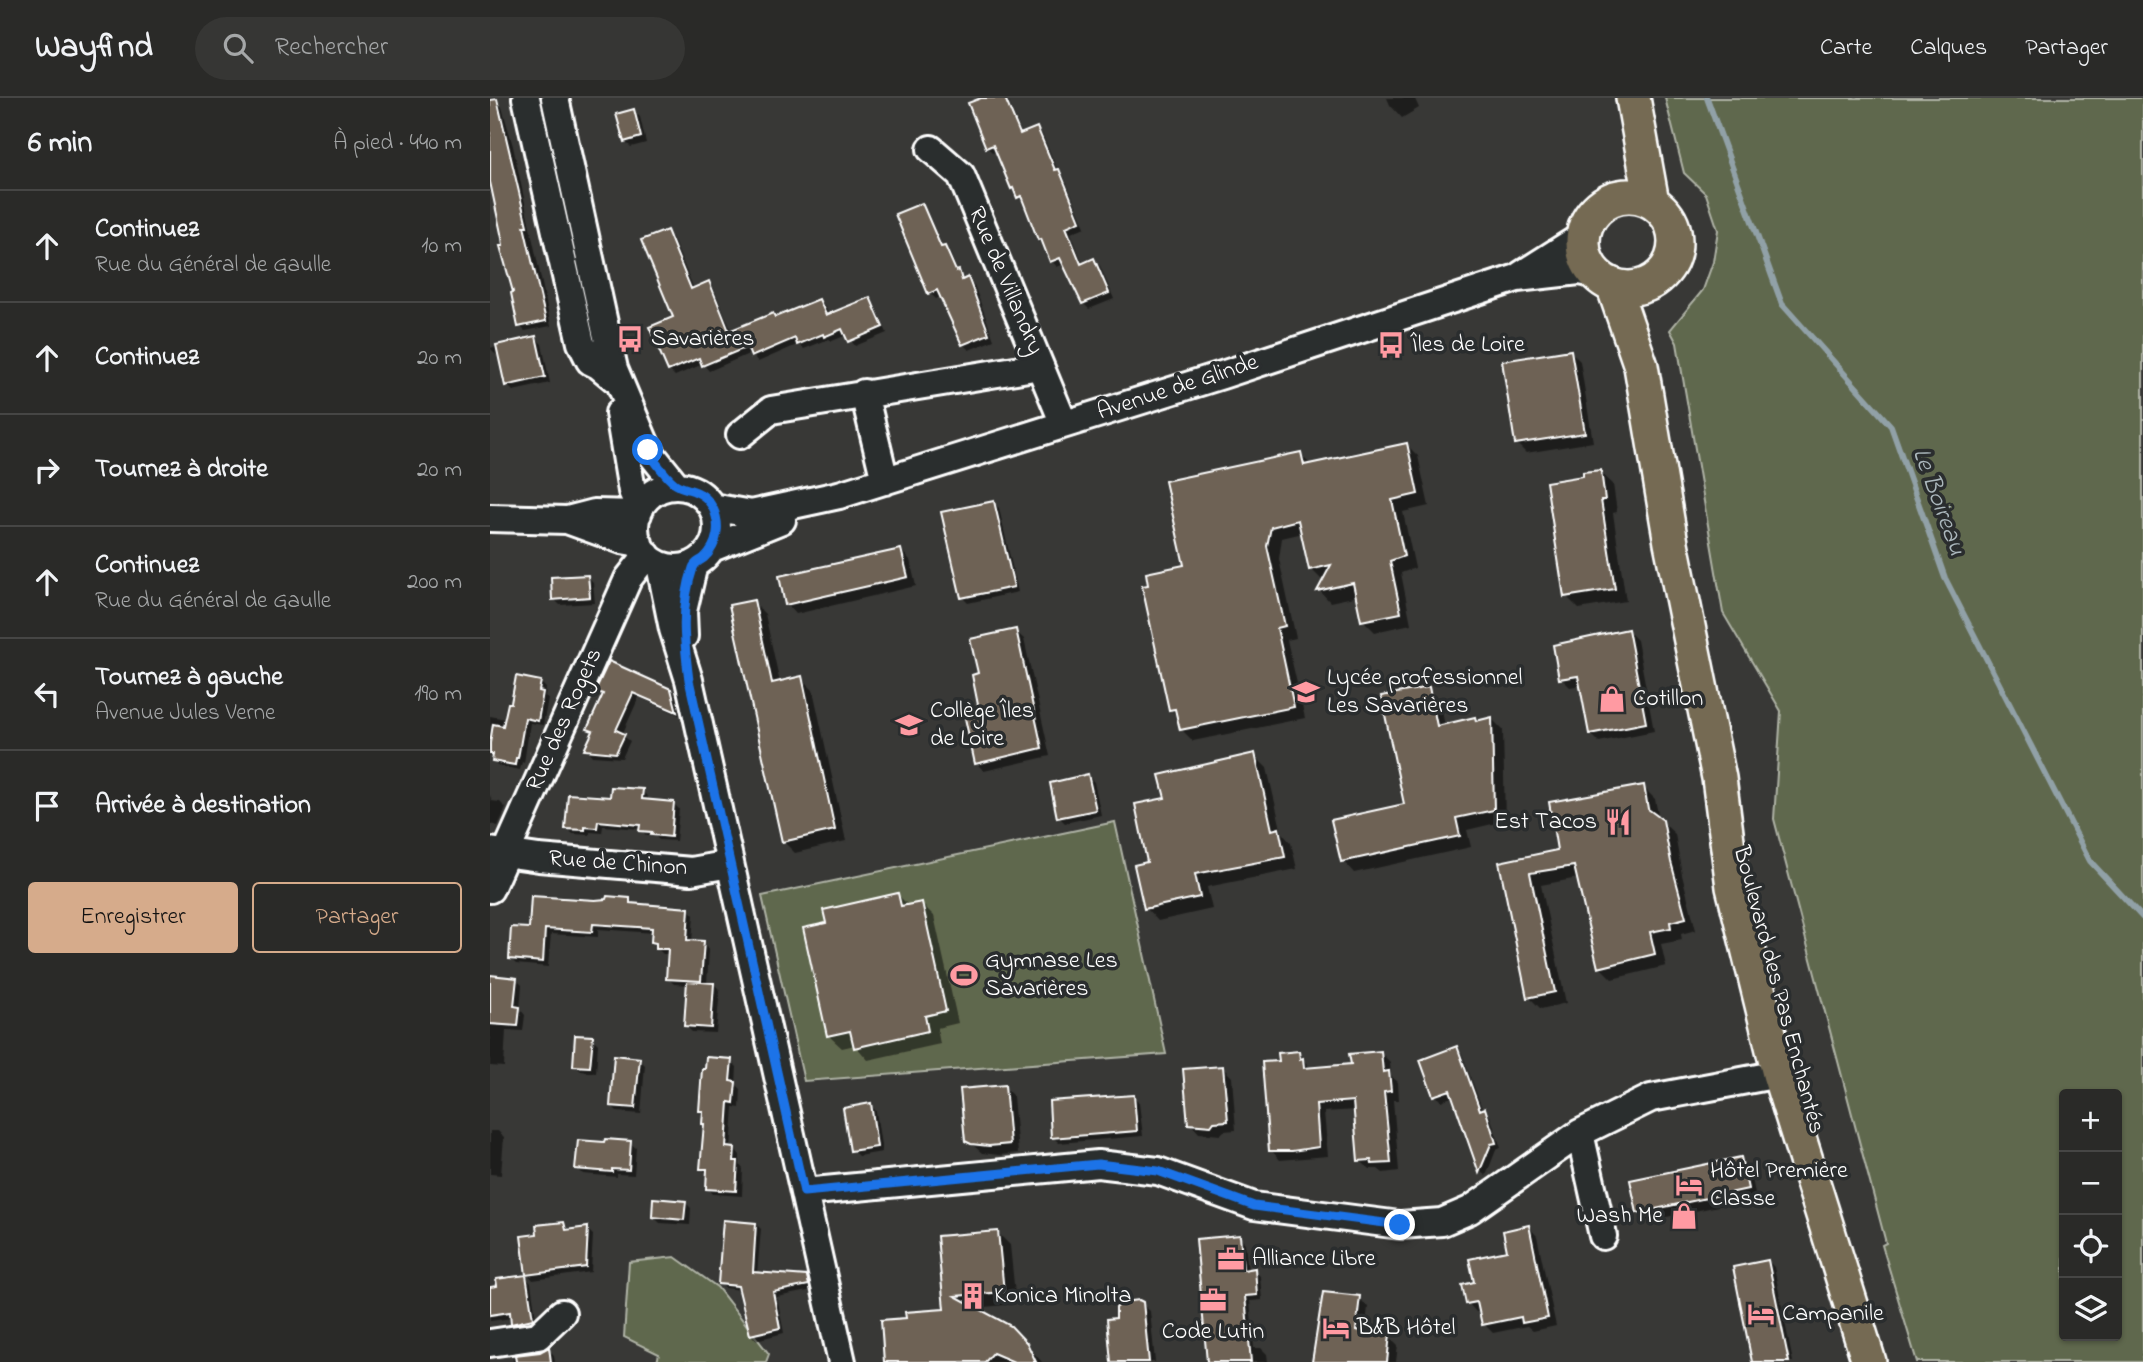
<!DOCTYPE html>
<html lang="fr">
<meta charset="utf-8">
<style>
body{margin:0;font-family:"Indie Flower",sans-serif;background:#363634;color:#f1f3f6}
.controls{position:absolute;right:21px;bottom:21px;display:grid;overflow:hidden;border-radius:7px;box-shadow:0 2px 5px #0004}
.controls button{width:63px;height:63px;display:grid;place-items:center;padding:0;border:0;border-bottom:2px solid #464645;background:#2a2a28;color:#f1f3f6;font:35px sans-serif}
.stop{position:absolute;width:21px;height:21px;margin:-16px;border:5px solid #1a73e8;border-radius:50%;background:#fff}
.stop.end{background:#1a73e8;border-color:#fff;box-shadow:0 2px 7px #0008}
.list{margin:0;padding:0;list-style:none}
h2{display:flex;justify-content:space-between;align-items:center;height:91px;margin:0;padding:0 28px;font-size:30px}
h2 small{font-size:23px;font-weight:400;color:#a5a7a8}
.list li{display:grid;grid-template-columns:46px 1fr auto;gap:21px;align-items:center;box-sizing:border-box;height:112px;padding:0 28px;border-top:2px solid #464645}
.list b{display:block;font-size:26px;white-space:nowrap}
.list p{margin:0;font-size:23px;white-space:nowrap;color:#a5a7a8}
.list em{font-size:23px;font-style:normal;color:#a5a7a8}
.actions{display:flex;gap:14px;padding:21px 28px}
.actions a{flex:1;padding:16px 0;border:2px solid #d6ab8b;border-radius:7px;text-align:center;font-size:24px;color:#d6ab8b}
.actions .main{background:#d6ab8b;color:#111}
.icon{flex:none;width:38px;height:38px;fill:none;stroke:currentColor;stroke-width:2;stroke-linecap:round;stroke-linejoin:round}
.map{position:relative;flex:none;width:1653px;height:1264px;overflow:hidden}
header{display:flex;align-items:center;gap:42px;box-sizing:border-box;height:98px;padding:0 35px;background:#2a2a28;border-bottom:2px solid #464645}
header strong{font-size:33px}
nav{display:flex;gap:38px;margin-inline-start:auto;font-size:24px}
.search{width:490px;height:63px;background:#363634;display:flex;align-items:center;gap:18px;box-sizing:border-box;padding:0 24px;border-radius:38px;color:#a5a7a8;font-size:26px}
main{display:flex}
aside{flex:1;background:#2a2a28}
.map>svg:first-child{display:block}
.green{fill:#5f674d;stroke:#afb3a6;stroke-width:2;fill-rule:evenodd}
.shadow{fill:#0007}
.lines{fill:none;stroke-linecap:round;stroke-linejoin:round}
.stream{stroke:#91a1a7;stroke-width:6}
.building{fill:#6e6255;stroke:#fff;stroke-width:2}
.minor-casing{stroke:#fff;stroke-width:32}
.major-casing{stroke:#fff;stroke-width:38}
.minor{stroke:#2a2d2e;stroke-width:26}
.major{stroke:#756b52;stroke-width:33}
.route{stroke:#1a73e8;stroke-width:9}
.labels{text-anchor:middle;dominant-baseline:central;stroke-width:7;stroke-linejoin:round;paint-order:stroke}
.street-label{font-size:24px;fill:#fff;stroke:#2a2d2e}
.poi-label{font-size:24px;fill:#fff;stroke:#2a2d2e;text-anchor:start}
.water-label{font-size:26px;font-style:italic;fill:#acb8bd;stroke:#2a2d2e}
</style>
<header>
<strong>Wayfind</strong>
<div class="search"><svg class="icon" aria-label="search" viewBox="0 0 24 24"><circle cx="10" cy="10" r="6"/><path d="M15 15l6 6"/></svg>Rechercher</div>
<nav><a>Carte</a><a>Calques</a><a>Partager</a></nav>
</header>
<main>
<aside>
<h2>6 min<small>À pied · 440 m</small></h2>
<ul class="list">
<li><svg class="icon" aria-label="ahead" viewBox="0 0 24 24"><path d="M12 20V5M6 11l6-6 6 6"/></svg><div><b>Continuez</b><p>Rue du Général de Gaulle</p></div><em>10 m</em></li>
<li><svg class="icon" aria-label="ahead" viewBox="0 0 24 24"><path d="M12 20V5M6 11l6-6 6 6"/></svg><div><b>Continuez</b></div><em>20 m</em></li>
<li><svg class="icon" aria-label="right" viewBox="0 0 24 24"><path d="M7 20v-9h11M14 6l5 5-5 5"/></svg><div><b>Tournez à droite</b></div><em>20 m</em></li>
<li><svg class="icon" aria-label="ahead" viewBox="0 0 24 24"><path d="M12 20V5M6 11l6-6 6 6"/></svg><div><b>Continuez</b><p>Rue du Général de Gaulle</p></div><em>200 m</em></li>
<li><svg class="icon" aria-label="left" viewBox="0 0 24 24"><path d="M17 20v-9H6M10 6l-5 5 5 5"/></svg><div><b>Tournez à gauche</b><p>Avenue Jules Verne</p></div><em>190 m</em></li>
<li><svg class="icon" aria-label="arrive" viewBox="0 0 24 24"><path d="M6 21V4h12l-3 4 3 4H6"/></svg><div><b>Arrivée à destination</b></div></li>
</ul>
<div class="actions"><a class="main">Enregistrer</a><a>Partager</a></div>
</aside>
<div class="map">
<svg width="1653" height="1264" viewBox="0 0 1653 1264">
<rect width="100%" height="100%" fill="#383836"/>
<filter id="ink" filterUnits="userSpaceOnUse"><feTurbulence type="fractalNoise" baseFrequency=".0143" numOctaves="2"/><feDisplacementMap in="SourceGraphic" scale="14" xChannelSelector="R" yChannelSelector="G"/><feConvolveMatrix kernelMatrix="1 2 1 2 8 2 1 2 1" color-interpolation-filters="sRGB"/></filter>
<g filter="url(#ink)">
<path class="green" d="M1175 0H1653V1264H1427L1392 1147 1396 1145 1284 721 1291 613 1233 515 1187 245 1180 232 1213 192 1223 164 1228 132 1216 96 1194 75ZM1574 996H1627V1238H1574Z
M625 724 676 956 314 983 272 798Z
M185 1159 227 1189 279 1256 276 1264H167L169 1256 134 1239 139 1164Z"/>
<path class="shadow" d="M0 0 12 9 23 48 61 228 35 233 30 228 4 93 0 94Z
M495 0H517L532 37 546 31 552 36 568 73 574 79 595 129 581 135 593 166 604 162 610 168 624 201 599 211 593 205 574 166 567 169 562 163 555 147 550 141 535 105 522 90 507 53 503 55 497 49Z
M897 0H927L925 1 929 10 912 20 900 7Z
M144 13 150 19 156 45 141 49 135 43Z
M431 107 437 113 453 150 460 155 468 174 475 182 478 181 484 187 504 242 479 252 473 246 452 198 446 201 440 195Z
M176 134 182 139 204 191 219 185 224 191 242 234 283 217 287 220 329 203 335 208 339 218 380 201 385 207 397 235 365 248 357 237 342 243 339 241 314 251 309 246 268 264 261 255 219 273 213 266 185 278 179 272 185 220Z
M46 240 52 246 60 285 23 293 17 287 10 260 0 250Z
M1081 254 1090 263 1103 344 1036 355 1027 346Z
M917 347 928 358 939 408 913 414 925 470 911 475 921 526 885 534 873 522 868 498 840 504 829 492 834 484 821 471 813 435 792 440 789 461 806 540 797 542 815 620 703 643 691 631 689 619 680 611 696 468 810 356 821 367Z
M1110 374 1123 386 1127 414 1123 415 1136 503 1089 511 1076 498 1095 380Z
M504 405 509 410 528 494 478 505 472 499Z
M411 452 420 462 426 488 306 516 297 506Z
M97 478 103 484 105 505 70 507 64 501Z
M263 504 275 516 290 585 311 580 323 592 356 743 305 755 293 743Z
M525 533 534 541 560 658 494 673 486 665 493 619 490 577Z
M1138 533 1147 542 1164 633 1109 644 1100 635 1092 587 1080 589 1071 580Z
M50 584 56 590 55 598 58 601 53 627 40 625 34 665 32 664 30 672 9 668 3 663 4 659 0 658V618L16 621Z
M938 591 950 603 955 628 984 621 987 624 1002 621 1013 632 1015 723 977 732 981 749 864 775 853 763 916 707Z
M108 592H180L187 598 191 618 149 599 132 637 140 643 132 660 102 658 97 652 104 635 99 630 114 598Z
M764 657 777 670 792 735 801 745 807 771 717 789 722 811 668 823 656 810 659 766 677 702Z
M598 678 604 684 611 717 575 725 569 719Z
M1153 689 1165 701 1169 721 1185 736 1192 777 1206 832 1191 836 1192 842 1171 846 1176 868 1122 881 1110 869 1088 780 1051 787 1076 905 1051 911 1039 899 1011 765 1069 754Z
M152 693 158 699V703L183 705 189 711 186 743 169 742 165 738H157L150 731 113 728 112 735 100 734V737L83 736 77 730 122 701Z
M0 697 2 703 10 704 16 710 8 728 0 726Z
M408 797 419 808 431 805 444 818 468 925 447 930 450 946 378 962 365 947 352 950 339 938 315 832 338 827Z
M139 802 145 807 198 811 204 817 202 844 213 845 219 851 217 886H224L230 892 226 935 202 934 196 928 199 887 184 886 178 880 180 856H173L167 850 163 844 164 835 108 831V839L61 836 58 869 26 866 20 860 41 832 105 804Z
M0 879 26 881 32 887 30 911 35 917 33 933 16 932 14 969 0 968Z
M102 940 108 946 106 975 91 973 85 967Z
M966 950 972 956 993 1013 1000 1018 1011 1050 1006 1052 996 1078 991 1074 964 998 951 1003 945 997Z
M808 955 821 971 862 968 891 955 900 964 901 978 908 984 909 1002H903L909 1073 893 1075 888 1071H879L870 1062 866 1012 834 1014 838 1058 790 1062 781 1052 791 964Z
M149 961 155 967 151 1016 128 1014 122 1008Z
M241 963 247 969 246 986 251 991 250 1010 244 1009 241 1051H245L250 1057V1067L253 1071 252 1098 223 1096 218 1090V1077L212 1070 216 1027 214 1015 211 1012Z
M733 970 742 979 746 1032 734 1033 730 1037 709 1035 700 1025Z
M514 989 523 998 528 1055 509 1057 492 1055 477 1042Z
M643 999 649 1005 653 1038 569 1045 563 1039Z
M380 1007 386 1013 392 1054 368 1058 362 1052Z
M0 1033H8L14 1039 11 1077 0 1076Z
M89 1043 140 1045 146 1050 144 1077 127 1076V1079L93 1076 87 1070Z
M1251 1061 1260 1071 1266 1100 1158 1123 1149 1114Z
M195 1104 201 1110 200 1127 170 1125 164 1119Z
M74 1126 79 1132 97 1131 103 1137 101 1174 43 1182 38 1176 49 1137Z
M266 1126 271 1131 267 1176 316 1180 321 1185 323 1192 287 1199 294 1235 266 1242 261 1237 251 1192 235 1190 229 1185Z
M1039 1129 1047 1138 1066 1228 1043 1233 1037 1228 1003 1235 994 1226 991 1213 986 1214 978 1205 986 1186 1019 1154Z
M508 1135 520 1147 526 1206 484 1210 525 1234 552 1264H395L393 1259 418 1221 456 1212 449 1140Z
M749 1139 755 1145 758 1173 764 1172 770 1178 772 1202 760 1203 764 1250H771L777 1256 778 1264H719Z
M1278 1163 1284 1169 1303 1264H1264Z
M35 1179 41 1185 47 1227 29 1231 23 1225 22 1220 0 1223V1190Z
M869 1200 878 1209 875 1235 899 1238 908 1247 906 1264H824Z
M652 1206 660 1213 665 1264H623L627 1222Z
M59 1252 64 1257 65 1264H23V1259L51 1255Z"/>
<g class="lines">
<path class="stream" d="M1217 0 1292 206 1401 328 1455 480 1600 763 1653 820"/>
</g>
<path class="building" d="M491 0H515L530 36 547 29 565 72 569 71 590 123 576 129 591 166 604 160 619 195 592 206 570 160 560 164 551 141 548 142 531 98 527 100 523 90 521 91 503 47 496 50 478 5Z
M7 1 37 128H34L56 223 28 229 21 195 23 194 10 148H13L12 140 0 84V2Z
M144 11 151 39 134 44 126 16Z
M432 105 451 149 455 148 466 173 469 172 472 182 478 179 499 236 472 247 447 192 438 196 405 116Z
M177 132 201 191 219 183 239 233 283 215 285 219 329 201 336 217 380 199 393 229 358 244 352 231 334 239 333 236 307 247 305 240 261 259 257 249 212 268 209 260 178 273 159 229 183 219 151 142Z
M46 238 55 279 15 288 6 247Z
M1081 252 1095 335 1025 346 1012 263Z
M917 345 928 396 902 402 914 458 900 463 911 515 871 523 863 485 827 493 841 467 819 472 808 422 781 429 777 448 795 528 787 530 804 609 690 632 685 611 679 612 652 488 658 487 656 475 694 467 675 383 811 354 814 367Z
M1111 372 1115 402H1111L1125 491 1074 499 1056 384 1093 378V374Z
M504 403 524 489 471 500 451 414Z
M411 451 418 479 295 507 289 478Z
M98 477 100 499 62 502 61 479Z
M264 502 282 585 312 578 345 732 292 744 239 507Z
M526 531 552 650 485 666 475 620 490 617 482 577 488 575 480 541Z
M1138 531 1156 625 1099 636 1088 578 1069 581 1063 547Z
M119 563 181 591 187 614 143 595 126 632 135 636 126 655 94 652 103 633 97 631 113 596 105 593Z
M26 578 51 583 49 593 53 594 48 623 35 620 28 660H26L25 667 2 663 3 656H0V645L3 626 13 628 18 605H21Z
M939 589 947 628 985 619 986 623 1002 619 1004 712 966 720 970 738 851 764 841 722 914 706 891 598Z
M765 655 782 732 789 730 795 759 705 776 710 799 654 811 644 767 657 764 645 706 675 700 669 677Z
M598 676 606 712 567 720 560 685Z
M1154 687 1158 711 1173 722 1181 764 1196 820 1180 824 1181 830 1160 834 1165 856 1108 870 1084 768 1040 775 1065 894 1037 900 1009 764 1067 752 1059 704Z
M121 689 153 691 152 701 184 704 181 739 161 737 162 734 149 733 150 727 108 723 107 730 95 729V732L75 731 78 696 120 699Z
M408 795 411 808 432 804 456 913 435 918 438 933 364 950 360 933 337 938 313 830 336 825 333 812Z
M41 798 105 802 116 801 117 798 140 800V805L199 810 197 842 214 843 211 883 176 881 178 851H166V845L161 844 162 830 103 826 102 834 55 831 53 864 19 861 21 829 39 830Z
M0 877 27 880 24 908 30 909 28 928 0 926Z
M197 883 224 885 221 930 194 928Z
M85 937 103 938 100 969 83 968Z
M967 948 990 1012 995 1010 1006 1045 1001 1046 989 1075 960 992 943 998 930 962Z
M809 953 810 961 813 960 814 970 861 966 859 956 891 953 893 974 899 973 901 993 894 994 901 1065 882 1066 881 1062 868 1063 863 1003 826 1006 829 1049 802 1053H779L772 964 789 963 788 955Z
M124 957 150 960 145 1010 120 1008Z
M216 959 242 961 240 983 246 984 245 994 244 1005 239 1004 236 1049 245 1050 244 1063H248L246 1093 216 1091 217 1071H210L214 1026H212L213 1013H209L212 971H215Z
M733 968 738 1023 724 1024 721 1028 698 1026 693 971Z
M515 987 520 1046 499 1048 481 1046 475 1043 470 991Z
M644 997 647 1033 561 1040 559 1003Z
M381 1005 387 1049 360 1053 353 1010Z
M115 1041 141 1043 139 1072 122 1071V1074L85 1071 88 1042 114 1044Z
M1251 1059 1258 1091 1147 1115 1140 1082Z
M163 1100 196 1103 194 1122 162 1119Z
M233 1122 266 1125 263 1174 317 1178 319 1187 283 1194 290 1230 260 1237 248 1188 228 1186Z
M74 1124 76 1132 98 1129 96 1169 36 1177 31 1138 47 1136 46 1127Z
M1039 1127 1058 1220 1032 1225 1031 1219 992 1227 987 1204 976 1206 972 1187 984 1184 979 1161 1017 1153 1013 1133Z
M508 1133 514 1194 465 1198 521 1228 537 1245 546 1264H524L503 1255 495 1264H394L391 1222 416 1220 415 1214 454 1211 447 1138Z
M750 1137 753 1172 765 1170 767 1197 755 1198 761 1264H717L706 1141Z
M1278 1162 1299 1264H1262L1243 1169Z
M36 1177 43 1221 21 1226 20 1214 0 1217V1189L7 1188 6 1181Z
M833 1194 870 1198 866 1232 900 1236 897 1264H822Z
M649 1202 653 1204 659 1264H621L617 1221 626 1220V1210L629 1207 634 1204Z
M59 1249 61 1264H26L25 1257 50 1254Z"/>
<g class="lines">
<defs>
<path id="minor" d="M36 0 91 245 100 263 108 267 125 281
M65 0 124 271 158 352 187 388
M441 51 471 77 574 326
M1031 177 1094 137
M374 295 395 383
M129 315 142 393 150 411
M250 337 281 312 550 268
M145 429a41 41 0 1 1 82 0a41 41 0 1 1-82 0Z
M222 409 261 416 349 397 732 277 1027 180 1089 173 1106 176
M0 420 77 422 104 415 148 416
M77 422 132 442 149 445
M222 450 292 422
M170 467 183 531 199 582 352 1264
M194 538 193 513 204 466
M0 753 49 760 201 773 240 766
M0 791 138 481 157 457
M1090 1035 1113 1138
M314 1094 608 1066 668 1073 764 1108 910 1127 952 1124 980 1112 1090 1035 1161 1000 1289 976
M0 1245 48 1238 72 1215"/>
<path id="major" d="M1143 0 1162 104
M1093 144a46 46 0 1 1 92 0a46 46 0 1 1-92 0Z
M1123 187 1151 268 1181 445 1229 680 1243 789 1289 976 1379 1264"/>
</defs>
<use href="#minor" class="minor-casing"/>
<use href="#major" class="major-casing"/>
<use href="#minor" class="minor"/>
<use href="#major" class="major"/>
</g>
</g>
<g class="lines" filter="url(#ink)">
<path class="route" d="M158 352C162 360 180 385 189 388 204 394 214 393 223 410 231 427 228 447 214 460 209 464 205 464 203 470 190 508 194 544 199 582L314 1094 608 1066 668 1073 764 1108 910 1127"/>
</g>
<defs>
<symbol id="bus-bare" viewBox="-9 -9 18 18"><path d="M-5-6H5V4H4V6H2V4H-2V6H-4V4H-5ZM-3.5-4V0h7V-4ZM-3.5 1.2v1.5H-2V1.2ZM2 1.2v1.5H3.5V1.2Z" fill="#ff9aa2" stroke="#2a2d2e" stroke-width="2.5" paint-order="stroke"/></symbol>
<symbol id="school-bare" viewBox="-9 -9 18 18"><path d="M0-5L7-2L0 1L-7-2ZM-4 1L0 2.5L4 1V4Q0 6-4 4Z" fill="#ff9aa2" stroke="#2a2d2e" stroke-width="2.5" paint-order="stroke"/></symbol>
<symbol id="shop-bare" viewBox="-9 -9 18 18"><path d="M-5-2.5h2.3a2.7 3.5 0 0 1 5.4 0H5L5.5 6h-11ZM-1.5-2.5h3a1.5 2.3 0 0 0-3 0Z" fill="#ff9aa2" stroke="#2a2d2e" stroke-width="2.5" paint-order="stroke"/></symbol>
<symbol id="restaurant-bare" viewBox="-9 -9 18 18"><path d="M-5-6h1v4h1v-4h1v4h1v-4h1v5L-1.5 .5V6h-2V.5L-5-1ZM5-6V6H3V1.5H1.5Q1.5-4 5-6Z" fill="#ff9aa2" stroke="#2a2d2e" stroke-width="2.5" paint-order="stroke"/></symbol>
<symbol id="stadium-bare" viewBox="-9 -9 18 18"><path d="M0-5a6.5 5 0 1 0 0 10a6.5 5 0 1 0 0-10ZM-3.5-1.8h7v3.6h-7Z" fill="#ff9aa2" stroke="#2a2d2e" stroke-width="2.5" paint-order="stroke"/></symbol>
<symbol id="hotel-bare" viewBox="-9 -9 18 18"><path d="M-6-4.5h1.5V1H6V5H4.5V3h-9V5H-6ZM-4 0a1.8 1.8 0 1 1 3.6 0ZM.5 0V-2.5h3Q6-2.5 6 0Z" fill="#ff9aa2" stroke="#2a2d2e" stroke-width="2.5" paint-order="stroke"/></symbol>
<symbol id="office-bare" viewBox="-9 -9 18 18"><path d="M-6-3h4V-5.5h4V-3h4V5H-6ZM-1-4.5V-3h2v-1.5ZM-6 0V1H6V0Z" fill="#ff9aa2" stroke="#2a2d2e" stroke-width="2.5" paint-order="stroke"/></symbol>
<symbol id="building-bare" viewBox="-9 -9 18 18"><path d="M-4-6H4V6H1V3H-1V6H-4ZM-2.5-4.3h1.7v1.8h-1.7ZM.8-4.3h1.7v1.8H.8ZM-2.5-1h1.7V.8h-1.7ZM.8-1h1.7V.8H.8Z" fill="#ff9aa2" stroke="#2a2d2e" stroke-width="2.5" paint-order="stroke"/></symbol>
</defs>
<g fill-rule="evenodd">
<use href="#bus-bare" x="121" y="222" width="38" height="38"/>
<use href="#bus-bare" x="882" y="228" width="38" height="38"/>
<use href="#school-bare" x="797" y="575" width="38" height="38"/>
<use href="#shop-bare" x="1103" y="582" width="38" height="38"/>
<use href="#school-bare" x="400" y="608" width="38" height="38"/>
<use href="#restaurant-bare" x="1109" y="705" width="38" height="38"/>
<use href="#stadium-bare" x="455" y="858" width="38" height="38"/>
<use href="#hotel-bare" x="1180" y="1068" width="38" height="38"/>
<use href="#shop-bare" x="1175" y="1099" width="38" height="38"/>
<use href="#office-bare" x="722" y="1142" width="38" height="38"/>
<use href="#building-bare" x="464" y="1179" width="38" height="38"/>
<use href="#office-bare" x="704" y="1183" width="38" height="38"/>
<use href="#hotel-bare" x="1252" y="1197" width="38" height="38"/>
<use href="#hotel-bare" x="827" y="1211" width="38" height="38"/>
</g>
<g class="labels">
<g class="street-label">
<text transform="translate(515 183) rotate(67)">Rue de Villandry</text>
<text transform="translate(688 290) rotate(-18)">Avenue de Glinde</text>
<text transform="translate(75 622) rotate(-66)">Rue des Rogets</text>
<text transform="translate(128 766) rotate(4)">Rue de Chinon</text>
<text transform="translate(1288 892) rotate(75)">Boulevard des Pas Enchantés</text>
</g>
<g class="poi-label">
<text x="161" y="241">Savarières</text>
<text x="922" y="247">Îles de Loire</text>
<text x="837" y="580">Lycée professionnel<tspan x="837" dy="28">Les Savarières</tspan></text>
<text x="1143" y="601">Cotillon</text>
<text x="440" y="613">Collège Îles<tspan x="440" dy="28">de Loire</tspan></text>
<text x="1107" y="724" text-anchor="end">Est Tacos</text>
<text x="495" y="863">Gymnase Les<tspan x="495" dy="28">Savarières</tspan></text>
<text x="1220" y="1073">Hôtel Première<tspan x="1220" dy="28">Classe</tspan></text>
<text x="1173" y="1118" text-anchor="end">Wash Me</text>
<text x="762" y="1161">Alliance Libre</text>
<text x="504" y="1198">Konica Minolta</text>
<text x="1292" y="1216">Campanile</text>
<text x="867" y="1230">B&amp;B Hôtel</text>
<text x="723" y="1234" text-anchor="middle">Code Lutin</text>
</g>
<g class="water-label">
<text transform="translate(1448 404) rotate(70)">Le Boireau</text>
</g>
</g>
</svg>
<div class="controls">
<button>+</button>
<button>−</button>
<button><svg class="icon" aria-label="locate" viewBox="0 0 24 24"><circle cx="12" cy="12" r="6"/><path d="M12 2v4M12 18v4M2 12h4M18 12h4"/></svg></button>
<button><svg class="icon" aria-label="layers" viewBox="0 0 24 24"><path d="M12 4l9 5-9 5-9-5zM3 14l9 5 9-5"/></svg></button>
</div>
<div class="stop" style="left:158px;top:352px"></div>
<div class="stop end" style="left:910px;top:1127px"></div>
</div>
</main>
